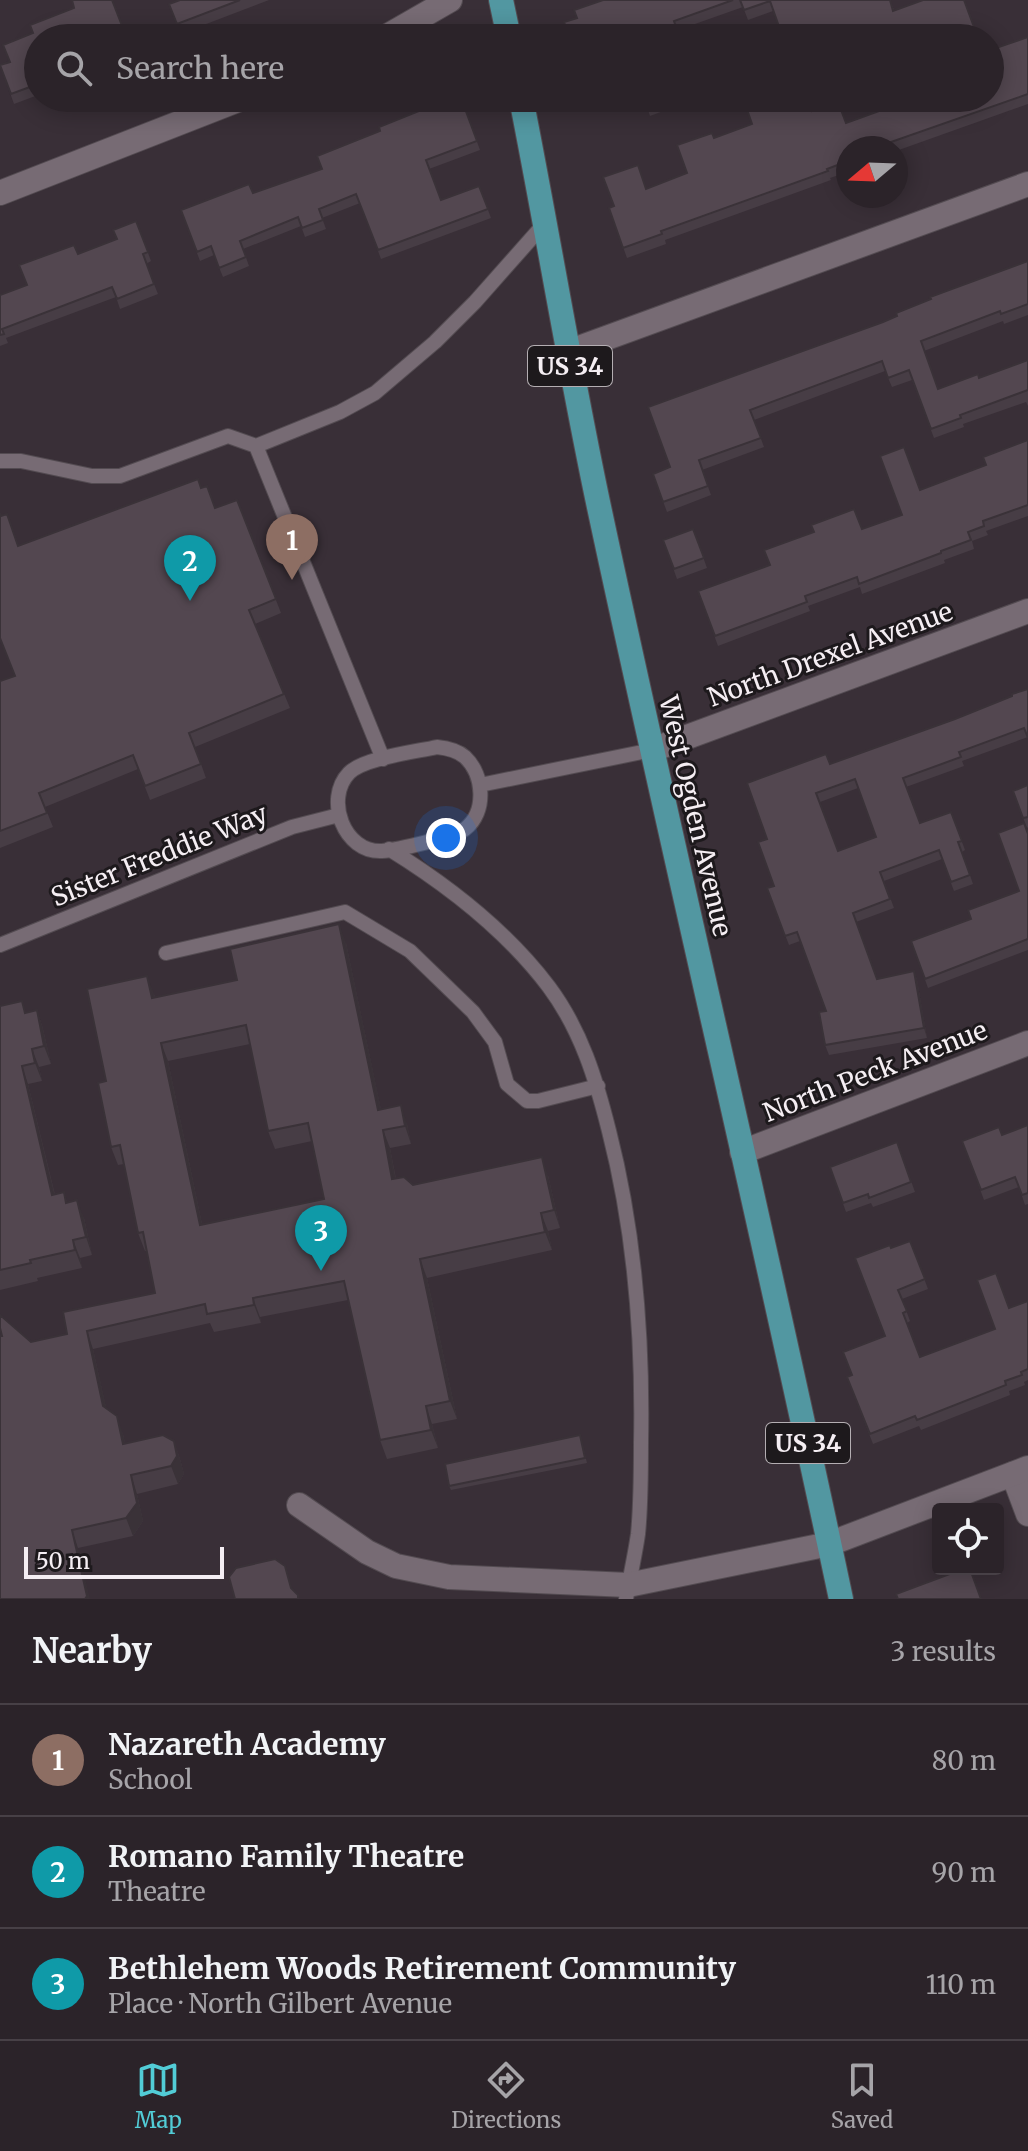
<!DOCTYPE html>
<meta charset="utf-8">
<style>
body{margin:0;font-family:Merriweather,serif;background:#372f35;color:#f1f3f6}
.controls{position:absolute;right:24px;bottom:24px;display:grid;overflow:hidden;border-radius:8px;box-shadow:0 4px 20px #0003}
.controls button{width:72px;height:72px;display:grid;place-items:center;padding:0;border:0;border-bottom:2px solid #474046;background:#2b2329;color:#f1f3f6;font:40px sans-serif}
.compass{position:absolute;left:836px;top:136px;width:72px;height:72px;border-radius:50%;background:#2b2329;box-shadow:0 4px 20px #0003;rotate:251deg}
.scale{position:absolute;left:24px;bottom:20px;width:200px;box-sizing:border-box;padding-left:8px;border:4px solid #f5eef3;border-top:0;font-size:22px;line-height:28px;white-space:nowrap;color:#f5eef3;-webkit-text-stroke:6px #1d191c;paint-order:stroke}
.you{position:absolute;left:446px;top:838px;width:28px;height:28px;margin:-20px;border:6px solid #fff;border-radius:50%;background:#1a73e8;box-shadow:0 0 0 12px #1a73e833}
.badge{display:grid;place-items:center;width:52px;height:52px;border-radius:50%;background:#52ccd6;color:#fff;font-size:26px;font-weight:700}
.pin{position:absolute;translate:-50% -66px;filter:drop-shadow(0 2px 4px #0008)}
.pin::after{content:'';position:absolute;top:42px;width:28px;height:24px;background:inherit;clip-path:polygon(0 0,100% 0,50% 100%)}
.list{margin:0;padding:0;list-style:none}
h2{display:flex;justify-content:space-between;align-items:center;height:104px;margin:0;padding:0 32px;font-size:34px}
h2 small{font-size:26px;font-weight:400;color:#a6a4a8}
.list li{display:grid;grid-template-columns:52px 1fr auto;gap:24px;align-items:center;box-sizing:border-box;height:112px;padding:0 32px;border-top:2px solid #474046}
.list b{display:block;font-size:30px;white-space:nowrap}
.list p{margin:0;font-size:26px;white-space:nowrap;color:#a6a4a8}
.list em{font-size:26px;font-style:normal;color:#a6a4a8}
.icon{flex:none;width:44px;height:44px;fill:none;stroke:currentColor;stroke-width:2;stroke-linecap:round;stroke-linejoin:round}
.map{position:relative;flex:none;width:1028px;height:1599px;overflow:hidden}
.search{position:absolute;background:#2b2329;box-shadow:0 4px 20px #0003;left:24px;right:24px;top:24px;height:88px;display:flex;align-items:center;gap:20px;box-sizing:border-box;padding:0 28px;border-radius:44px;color:#a6a4a8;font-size:30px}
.sheet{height:440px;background:#2b2329}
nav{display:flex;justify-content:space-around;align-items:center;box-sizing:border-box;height:112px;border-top:2px solid #474046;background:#2b2329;font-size:22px;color:#a6a4a8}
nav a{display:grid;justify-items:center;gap:4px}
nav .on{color:#52ccd6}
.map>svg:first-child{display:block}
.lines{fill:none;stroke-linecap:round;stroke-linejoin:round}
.lane-casing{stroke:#534b51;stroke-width:16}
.street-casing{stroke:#534b51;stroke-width:26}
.secondary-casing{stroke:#534b51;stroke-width:26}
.primary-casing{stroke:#534b51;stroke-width:26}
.lane{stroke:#776b74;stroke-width:14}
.street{stroke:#776b74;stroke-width:24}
.secondary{stroke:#776b74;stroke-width:24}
.primary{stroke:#5297a1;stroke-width:24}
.wall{fill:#473d45;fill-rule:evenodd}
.shaded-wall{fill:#3a3238}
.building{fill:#534750;stroke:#3a3238;stroke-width:2;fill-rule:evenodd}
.labels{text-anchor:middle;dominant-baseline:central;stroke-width:6;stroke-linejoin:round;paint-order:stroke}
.shield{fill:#1d191c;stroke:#b4aeb2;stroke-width:2}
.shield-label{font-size:24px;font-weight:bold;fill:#f5eef3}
.street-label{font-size:26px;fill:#f5eef3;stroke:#1d191c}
</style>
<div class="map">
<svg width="1028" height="1599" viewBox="0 0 1028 1599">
<rect width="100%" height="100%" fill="#392f37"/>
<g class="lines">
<defs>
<path id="lane" d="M0 461H21L92 476H120L228 436 256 446
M437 747C447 748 457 750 465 757 484 775 487 812 465 829 454 837 397 850 382 851 344 853 324 799 349 773 364 758 415 752 437 747Z
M383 759 256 446 340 412 375 393 435 342 475 302 545 223
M480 785 652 750
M389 849C449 886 506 930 549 987 581 1030 596 1079 609 1131 635 1232 643 1338 641 1443 641 1473 641 1504 638 1534 635 1555 630 1577 626 1599
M0 945 292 827 339 815
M166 953 345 912 410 951 473 1012 495 1042 507 1084 527 1101H538L598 1086"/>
<path id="street" d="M384 38 450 0
M0 193 243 98
M568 352 1028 184
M652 750 1028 611
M742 1152 1028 1043
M1013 1474 1028 1514
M299 1505 367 1552 396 1566 449 1577 628 1585 829 1544"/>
<path id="secondary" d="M829 1544 1028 1468"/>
<path id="primary" d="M501 0 509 38
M521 98C548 234 570 371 599 507 677 872 764 1234 841 1599"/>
</defs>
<use href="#lane" class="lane-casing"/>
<use href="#street" class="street-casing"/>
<use href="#secondary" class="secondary-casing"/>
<use href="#primary" class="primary-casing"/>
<use href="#lane" class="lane"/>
<use href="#street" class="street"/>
<use href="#secondary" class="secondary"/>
<use href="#primary" class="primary"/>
</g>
<path class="wall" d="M112 0 127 38H38V95L14 104 0 65 10 62 33 33 74 8Z
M181 0H269L180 34 169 4Z
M603 0H890L894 10 978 38H783L773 11 748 20 743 7 678 30 577 18Z
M1028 37V104L896 151V148H848V172L830 178 831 180 665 240 666 244 627 258 609 208 646 189 687 173 714 138 752 124 812 111 846 123 916 98Z
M461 98 480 150 429 169 441 200 479 186 491 218 381 259 360 203 322 218 326 229 305 237 301 226 243 249 249 266 223 277 214 255 200 261 181 210 253 193 322 169Z
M644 98H698L650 116Z
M136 221 151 261 146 264 158 294 120 309 116 297 6 338 8 343 0 346V295L27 285 78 254 117 239Z
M1028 261V315L1004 324 1003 321 924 351 938 389 979 378 1028 360V406L1026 402 963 424 964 427 934 438 912 380 892 387 885 371 754 420 764 447 702 470 711 495 667 512 653 474 670 467 648 407 883 322Z
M1028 440V516L986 531 988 535 972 541 974 549 944 560 945 563 862 594 860 587 808 606 810 611 718 646 698 591 902 515 920 490 986 465Z
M201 488 215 508 237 500 281 613 255 624 290 708 195 747 206 778 150 800 138 769 45 807 53 827 0 848V681L14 676 18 546Z
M693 529 707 568 677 579 663 540Z
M1012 696 1028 737 962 761 964 766 906 787 920 823 951 812 965 850 962 852 973 884 954 891 942 859 884 881 894 908 856 922 877 979 914 971 917 980 927 1038 829 1055 825 1045 826 1011 800 941 789 945 767 888 774 886 767 839 830 764 955 719ZM858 788 876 837 838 851 820 802Z
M1028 785V827L1027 828 1013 791Z
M1028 834V950L928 988 911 941 971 919 1019 891Z
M346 943 381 1110 407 1124 411 1144 390 1148 396 1179 413 1185 548 1175 560 1228 548 1231 552 1250 427 1278 457 1419 432 1424 438 1448 387 1459 380 1440 348 1300 260 1317 261 1323 214 1332 210 1323 93 1349 106 1408 123 1434 125 1443 174 1441 180 1459 184 1474 178 1484 137 1494 143 1521 133 1536 78 1548 0 1599 31 1342 67 1334 155 1293 147 1251H145L138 1233 124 1164 118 1165 111 1147 106 1081 154 994 155 997 237 980ZM250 1044 268 1131 275 1149 312 1141 324 1199 202 1224 168 1061Z
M0 1006 26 1013 37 1010 43 1029 51 1064 39 1067 42 1081 28 1084 55 1195 64 1192 67 1203 84 1218 92 1255 80 1258 82 1268 37 1278 38 1281 0 1290Z
M1028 1125V1204L1025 1205 1019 1187 984 1200 962 1141 1002 1135Z
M897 1142 915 1192 873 1207 871 1203 846 1212 830 1167Z
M910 1241 928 1289 902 1299 910 1321 907 1323 920 1357 995 1329 1009 1308 1028 1301V1380L1024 1382 1025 1385 1009 1391 1010 1395 921 1430 919 1426 873 1444 847 1377 852 1375 884 1336 891 1248Z
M580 1435 587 1463 451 1490 449 1486Z"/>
<path class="shaded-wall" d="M339 924 346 943 385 1128 378 1110Z
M914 971 917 980 927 1038 924 1028Z
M147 976 154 994 159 1016 152 998Z
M37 1010 43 1029 51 1064 44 1046Z
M161 1043 168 1061 206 1243 200 1225Z
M32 1049 39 1067 42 1081 35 1063Z
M22 1066 28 1084 59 1213 52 1195Z
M401 1105 407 1124 411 1144 405 1126Z
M383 1130 390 1148 399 1197 392 1179Z
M542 1157 548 1175 560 1228 554 1210Z
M77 1200 84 1218 92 1255 86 1237Z
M541 1213 548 1231 552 1250 545 1232Z
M73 1240 80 1258 82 1268 75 1250Z
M420 1259 427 1278 457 1419 450 1401Z
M253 1298 260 1317 261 1323 254 1305Z
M87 1331 93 1349 110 1424 103 1406Z
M426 1406 432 1424 438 1448 431 1430Z
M117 1416 123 1434 130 1462 123 1444Z
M174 1441 180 1459 184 1474 178 1484 171 1466Z
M131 1475 137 1494 143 1521 133 1536 126 1518Z
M72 1530 78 1548 90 1599H85Z"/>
<path class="building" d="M72 0H112L126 36 120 38H38V84L11 94 0 65 10 62 3 45 33 33 30 25 74 8Z
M180 0H240L177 24 169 4Z
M603 0H733L674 21 680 38H570L564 22 577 18 574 10Z
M740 0H890L893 11 923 0H964L978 38H847L845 33 832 38H783L770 1 744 10Z
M1028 37V94L874 148H848V161L827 169 828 171 661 231 662 234 623 248 609 208 614 206 603 177 638 165 646 189 687 173 677 145 712 133 714 138 752 124 743 98H807L812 111 838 102 846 123 915 98H990V50Z
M438 98H461L477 141 426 160 441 200 479 186 488 209 378 250 356 194 319 209 323 220 302 228 298 217 240 241 246 257 219 268 211 246 197 252 181 210 249 184 253 193 322 169 317 156 380 131 379 127 429 107 427 102Z
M644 98H670L647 107Z
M136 221 148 252 143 254 154 284 117 299 112 287 2 329 4 334 0 335V295L27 285 19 265 74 245 78 254 117 239 113 230Z
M1028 261V304L1001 314 1000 311 921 341 938 389 978 374 979 378 1028 360V390L960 415 961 418 931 429 909 370 888 378 882 361 750 410 761 438 699 460 708 486 663 502 653 474 670 467 648 407 883 322 897 316 896 313 931 299 930 297Z
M1028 440V505L983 521 984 526 968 532 971 540 941 551V553L859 584 857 577 805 596 807 602 715 636 698 591 770 565 764 550 814 532 811 525 854 509 862 529 902 515 880 456 904 447 920 490 986 465 983 457Z
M198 479 201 488 207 486 215 508 237 500 276 599 249 610 284 694 189 733 201 764 145 786 133 755 39 793 47 813 0 831V681L15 676 0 638V513L1 516 7 514 18 546Z
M693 529 704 558 674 569 663 540Z
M1028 689V738L1024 728 959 752 961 757 903 778 920 823 951 812 962 841 958 842 970 875 951 882 939 850 880 872 890 899 853 913 877 979 914 971 924 1028 825 1045 819 1012 826 1011 797 932 785 936 767 888 774 886 758 842 767 839 747 783 826 754 830 764 955 719 1012 696V694ZM855 779 876 837 838 851 816 793Z
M1028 785V817L1023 818 1013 791Z
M1024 823 1028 834V939L925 979 911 941 971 919 968 910 1019 891 998 833Z
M339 924 378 1110 401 1105 405 1126 383 1130 392 1179 404 1177 413 1185 542 1157 554 1210 541 1213 545 1232 420 1259 450 1401 426 1406 431 1430 380 1440 344 1281 253 1298 254 1305 207 1314 205 1304 87 1331 103 1406 117 1416 123 1444 163 1435 174 1441 177 1456 171 1466 131 1475 137 1503 126 1518 72 1530 87 1596 85 1599H0V1336H2L0 1328V1315L31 1342 67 1334 63 1312 155 1293 143 1232 138 1233 120 1145 111 1147 98 1083 106 1081 87 989 147 976 152 998 237 980 230 949ZM246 1025 268 1131 308 1123 324 1199 200 1225 161 1043Z
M22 1001 25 1013 37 1010 44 1046 32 1049 35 1063 22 1066 52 1195 64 1192 66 1203 77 1200 86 1237 73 1240 75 1250 30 1260 31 1263 0 1270V1006Z
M1028 1125V1193L1022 1195 1015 1177 981 1190 962 1141 999 1127 1002 1135Z
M897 1142 911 1182 869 1198 868 1194 843 1203 830 1167Z
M910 1241 925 1279 898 1290 907 1311 903 1313 920 1357 995 1329 977 1280 996 1273 1009 1308 1028 1301V1369L1021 1372 1022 1375 1005 1381 1006 1385 917 1420 915 1416 870 1434 847 1377 852 1375 843 1352 885 1336 855 1258 890 1245 891 1248Z
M580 1435 585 1458 449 1486 445 1464Z
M275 1559 285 1566 291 1588 298 1595V1599H235L229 1577 236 1568Z
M963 1569H970L981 1599H898L896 1594Z"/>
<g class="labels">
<g class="shield">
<rect x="528" y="346" width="84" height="40" rx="6"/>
<rect x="766" y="1423" width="84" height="40" rx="6"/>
</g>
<g class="shield-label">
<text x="570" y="366">US 34</text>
<text x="808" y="1443">US 34</text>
</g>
<g class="street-label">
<text transform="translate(830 654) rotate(-20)">North Drexel Avenue</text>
<text transform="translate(696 816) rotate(77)">West Ogden Avenue</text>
<text transform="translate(159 855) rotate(-22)">Sister Freddie Way</text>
<text transform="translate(875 1071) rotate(-21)">North Peck Avenue</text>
</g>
</g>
</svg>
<div class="controls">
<button><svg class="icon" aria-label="locate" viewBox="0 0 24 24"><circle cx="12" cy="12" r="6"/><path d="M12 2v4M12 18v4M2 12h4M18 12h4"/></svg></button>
</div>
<svg class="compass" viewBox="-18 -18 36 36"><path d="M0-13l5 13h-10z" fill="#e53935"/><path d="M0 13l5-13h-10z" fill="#a6a4a8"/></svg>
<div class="scale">50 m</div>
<div class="you"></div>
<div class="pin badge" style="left:292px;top:580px;background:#8d6e63">1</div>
<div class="pin badge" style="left:190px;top:601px;background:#0f9aa8">2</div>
<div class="pin badge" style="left:321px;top:1271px;background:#0f9aa8">3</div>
<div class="search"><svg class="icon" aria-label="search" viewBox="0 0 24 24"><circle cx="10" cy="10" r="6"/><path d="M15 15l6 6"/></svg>Search here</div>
</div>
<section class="sheet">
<h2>Nearby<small>3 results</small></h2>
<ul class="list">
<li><span class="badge" style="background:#8d6e63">1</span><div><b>Nazareth Academy</b><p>School</p></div><em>80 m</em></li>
<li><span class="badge" style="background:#0f9aa8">2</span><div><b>Romano Family Theatre</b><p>Theatre</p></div><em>90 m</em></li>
<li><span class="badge" style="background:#0f9aa8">3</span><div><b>Bethlehem Woods Retirement Community</b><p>Place · North Gilbert Avenue</p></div><em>110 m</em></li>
</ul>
</section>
<nav>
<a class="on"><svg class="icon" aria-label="map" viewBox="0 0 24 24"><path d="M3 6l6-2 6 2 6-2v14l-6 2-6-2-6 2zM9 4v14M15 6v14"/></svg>Map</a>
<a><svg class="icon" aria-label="directions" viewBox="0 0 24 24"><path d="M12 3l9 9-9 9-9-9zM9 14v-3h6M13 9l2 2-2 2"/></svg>Directions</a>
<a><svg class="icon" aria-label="saved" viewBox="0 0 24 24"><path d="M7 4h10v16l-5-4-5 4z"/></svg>Saved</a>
</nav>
